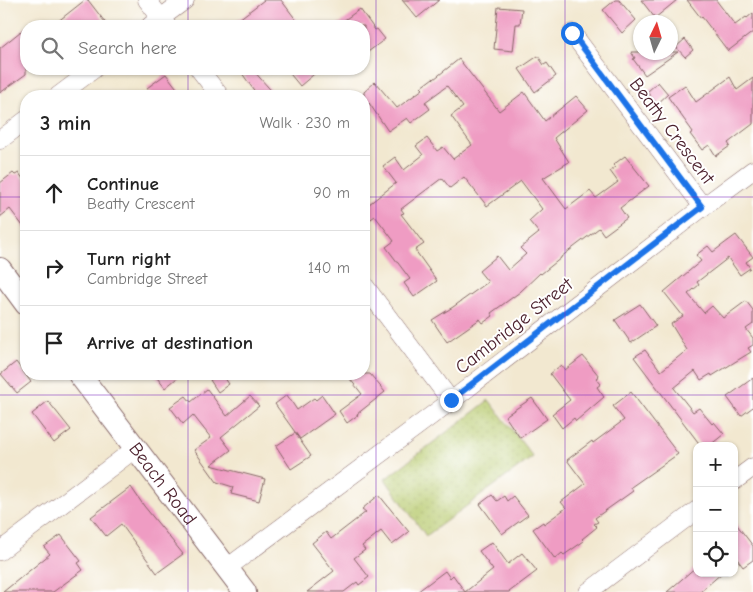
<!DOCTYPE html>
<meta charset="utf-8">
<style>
body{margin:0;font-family:"Comic Neue",sans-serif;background:#f2f2f2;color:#222}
.controls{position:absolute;right:15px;bottom:15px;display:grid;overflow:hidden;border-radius:10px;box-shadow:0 1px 4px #0004}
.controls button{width:45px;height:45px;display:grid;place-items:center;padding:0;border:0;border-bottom:1px solid #e0e0e0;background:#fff;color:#222;font:25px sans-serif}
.compass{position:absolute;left:633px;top:15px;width:45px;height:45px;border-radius:50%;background:#fff;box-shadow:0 1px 4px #0004;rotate:5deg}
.stop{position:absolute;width:15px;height:15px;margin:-11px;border:4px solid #1a73e8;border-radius:50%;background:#fff}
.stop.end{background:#1a73e8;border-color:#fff;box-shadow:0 1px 5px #0008}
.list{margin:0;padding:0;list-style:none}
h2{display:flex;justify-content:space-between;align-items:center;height:65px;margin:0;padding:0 20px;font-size:21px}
h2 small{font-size:16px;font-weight:400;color:#767676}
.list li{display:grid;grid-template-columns:32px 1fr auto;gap:15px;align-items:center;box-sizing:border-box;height:75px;padding:0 20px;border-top:1px solid #e0e0e0}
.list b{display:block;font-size:19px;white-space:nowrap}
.list p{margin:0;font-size:16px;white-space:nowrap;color:#767676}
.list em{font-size:16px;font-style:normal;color:#767676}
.icon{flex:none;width:28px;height:28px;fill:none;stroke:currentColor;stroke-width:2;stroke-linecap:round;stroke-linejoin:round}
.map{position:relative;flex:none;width:753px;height:592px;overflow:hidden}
.search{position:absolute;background:#fff;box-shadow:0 1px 4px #0004;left:20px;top:20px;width:350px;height:55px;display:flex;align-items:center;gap:12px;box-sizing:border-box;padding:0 18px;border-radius:20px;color:#767676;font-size:19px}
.panel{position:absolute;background:#fff;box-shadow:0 1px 4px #0004;left:20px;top:90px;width:350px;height:290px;border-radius:20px}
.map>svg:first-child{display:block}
.park{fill:url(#park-dots);stroke:#81744c}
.building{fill:#ef9cc3}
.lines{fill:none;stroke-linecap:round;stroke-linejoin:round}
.minor-casing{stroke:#856565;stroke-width:19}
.tertiary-casing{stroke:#856565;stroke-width:24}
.minor{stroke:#fff;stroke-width:18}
.tertiary{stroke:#fff;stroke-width:22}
.route{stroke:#1a73e8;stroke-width:6}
.grid{fill:none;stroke:#7b2cbf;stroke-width:1;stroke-opacity:0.55}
.labels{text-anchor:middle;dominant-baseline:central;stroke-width:4;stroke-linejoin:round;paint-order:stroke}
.street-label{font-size:19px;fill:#4a1f2b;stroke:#fff}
</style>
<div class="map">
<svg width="753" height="592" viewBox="0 0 753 592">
<defs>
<pattern id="park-dots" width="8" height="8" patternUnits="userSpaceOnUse" patternTransform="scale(1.25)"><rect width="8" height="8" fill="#b8ca6e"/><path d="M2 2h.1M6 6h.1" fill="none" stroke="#a0ad5f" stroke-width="1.8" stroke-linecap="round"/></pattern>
</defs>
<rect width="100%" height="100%" fill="#fff"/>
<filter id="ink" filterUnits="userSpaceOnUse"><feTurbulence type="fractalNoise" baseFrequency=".02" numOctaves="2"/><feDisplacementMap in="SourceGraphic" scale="10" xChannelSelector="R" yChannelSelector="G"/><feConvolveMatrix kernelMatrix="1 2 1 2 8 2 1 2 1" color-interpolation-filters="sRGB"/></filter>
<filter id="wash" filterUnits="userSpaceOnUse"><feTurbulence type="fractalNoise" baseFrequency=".0096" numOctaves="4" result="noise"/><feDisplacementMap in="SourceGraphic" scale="20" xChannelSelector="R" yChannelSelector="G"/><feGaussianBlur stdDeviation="1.12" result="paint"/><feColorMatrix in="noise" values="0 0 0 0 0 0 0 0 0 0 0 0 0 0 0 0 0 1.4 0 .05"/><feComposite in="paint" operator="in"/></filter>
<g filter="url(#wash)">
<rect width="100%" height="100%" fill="#f2e8d0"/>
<path class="park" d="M489 400 533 457 426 536 385 479Z"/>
<g id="blocks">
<path class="building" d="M85 0H88L108 26H52Z
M264 0H281L297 21 289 26H230Z
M402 0H439L417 18Z
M615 0H619L636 20 622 33 603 10Z
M641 0H677L655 18Z
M687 0H716L735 25 746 17 747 18 753 13V32L728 51 702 17 701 18Z
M498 7 522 9 520 24H516L513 51 494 49Z
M360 9 375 30 377 29 385 39 364 55V26H336Z
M26 27V74L0 93V48Z
M685 39 693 50 685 57 676 47Z
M631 52H678L645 75 633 59 635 58Z
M538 56 544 65 547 63 556 76 535 92 519 69Z
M459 59 499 111 524 92 545 121 576 96 588 110 554 138 569 162 543 178 566 209 590 191 596 198 618 182 610 171 615 167 613 165 625 156 649 186 620 208 627 218 604 235 599 228 561 257V258L541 274 540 273 520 292 491 313 493 316 483 323 480 319 447 342 432 320 453 307 488 282 479 271 497 256 508 270 526 254 520 248 539 233 529 221 542 209 521 181 487 206 464 177 450 188 442 178 401 209 404 213 401 214 424 244 415 250 437 281 414 297 404 283 410 279 386 247 394 241 375 216 364 224V208L396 183 383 166 395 157 404 170 423 155 416 146 427 138 437 151 443 147 453 159 472 145 451 116 463 107 447 86 425 102 430 109 411 123 407 118 388 131 369 103 364 108V92L375 82 397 108 423 89 421 87 433 78 434 79Z
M239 69H252L276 96H258Z
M286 69H320L300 86Z
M166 74 183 96H153L147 88Z
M730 77 737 90 753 78V124L728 143 730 146 716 156 709 145 702 150 690 134 693 132 668 97 685 85 696 102Z
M658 82 668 94 657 104 647 92Z
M13 173 15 175 19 173 26 183V230L10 209 0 217V183Z
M736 235 753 257 746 262 750 268 740 275 728 258 697 282 699 285 688 294 704 313 712 306 723 318 746 301 753 310V324L746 329 753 338V345L748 348 751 352 712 376 711 374 701 380 695 371 674 388 693 412 699 408 712 424 714 422 724 434 709 446H701L634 357 645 350 661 371 687 350 671 324 683 316 664 292 701 261 696 255 708 246 713 252Z
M640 304 656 326 631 343 615 320Z
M583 356 599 376 596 378 601 384 597 387 604 397 576 421 574 418 562 428 552 414 570 400 550 374 561 365 565 370Z
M16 362 31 382 17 393 1 374Z
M154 374H182L165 388Z
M220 374H222L229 384 218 392 210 380Z
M346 374H370L385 392 357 414 358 415 347 423 339 411 362 394Z
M753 378V407L741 416 727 397Z
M207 389 227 416 250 396 259 406 221 437 231 450 211 465 265 479 259 501 231 494 233 487 217 482 194 450 211 438 193 415 183 424 170 407 186 396 191 402Z
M631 392 678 454 631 487 633 491 595 518 598 522 594 524 597 527 582 539 584 541 564 555 562 553 555 559 533 529 543 522 544 524 566 508 561 502 585 484 567 460 592 441 593 443 624 420 613 406Z
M287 395 297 410 314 398 316 400 322 395 335 414 300 439 275 404Z
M532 398 547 419 520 438 505 416Z
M48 401 71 430 54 443 32 414Z
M295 433 311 456 291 469 276 446Z
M131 487 144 506 183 554 157 573 121 524 106 536 91 517Z
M379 495 409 532 392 545 381 531 362 546 365 550 354 558 369 577 359 585 357 582 344 592H307L334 571 312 543 326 532 331 539 366 512 362 509Z
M492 495 497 501 504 496 507 501 513 496 528 515 502 534 480 504Z
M734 521 753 546V560L743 567 734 555Z
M61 535 81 561 78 563 83 570 53 592H3L50 554 44 547Z
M492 542 508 564 522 553 537 571 509 592H417L445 571 450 578 453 575 465 592 493 570 479 551Z
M697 566V573H722L700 592H667Z"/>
</g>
</g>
<g filter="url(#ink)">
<use href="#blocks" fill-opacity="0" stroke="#856565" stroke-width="1"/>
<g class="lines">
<defs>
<path id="minor" d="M147 0 167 26
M150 26 185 0
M572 33 703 207
M199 69 220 96
M58 96 94 69
M0 140 26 120
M364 285 451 401
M734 481 753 467
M0 551 136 448
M227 568 451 401 703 207 753 170
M588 592 697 510"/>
<g id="tertiary">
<path d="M0 269 26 304"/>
<path id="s1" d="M79 374 245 592"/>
</g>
</defs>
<use href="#minor" class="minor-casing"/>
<use href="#tertiary" class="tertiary-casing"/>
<use href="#minor" class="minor"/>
<use href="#tertiary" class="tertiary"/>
</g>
</g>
<g class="lines" filter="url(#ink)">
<path class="route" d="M451 400 702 207 572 33"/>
</g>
<path class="grid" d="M188 0V26M376 0V592M565 0V592M188 69V96M0 197H26M364 197H753M188 374V592M0 395H753"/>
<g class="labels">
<g class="street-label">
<text transform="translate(672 131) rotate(53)">Beatty Crescent</text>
<text transform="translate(514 326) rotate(-38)">Cambridge Street</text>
<text stroke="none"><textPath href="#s1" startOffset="138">Beach Road</textPath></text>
</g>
</g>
</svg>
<div class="controls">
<button>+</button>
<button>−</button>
<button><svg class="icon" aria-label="locate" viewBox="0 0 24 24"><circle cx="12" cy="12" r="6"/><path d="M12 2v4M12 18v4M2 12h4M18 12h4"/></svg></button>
</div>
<svg class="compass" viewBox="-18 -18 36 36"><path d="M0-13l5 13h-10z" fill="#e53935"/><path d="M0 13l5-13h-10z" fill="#767676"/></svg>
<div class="stop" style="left:572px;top:33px"></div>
<div class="stop end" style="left:451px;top:400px"></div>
<div class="search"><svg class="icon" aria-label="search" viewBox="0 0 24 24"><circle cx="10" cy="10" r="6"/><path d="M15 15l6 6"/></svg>Search here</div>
<section class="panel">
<h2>3 min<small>Walk · 230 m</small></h2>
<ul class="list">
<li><svg class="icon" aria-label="ahead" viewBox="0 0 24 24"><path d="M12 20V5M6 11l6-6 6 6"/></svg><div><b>Continue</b><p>Beatty Crescent</p></div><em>90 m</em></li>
<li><svg class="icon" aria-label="right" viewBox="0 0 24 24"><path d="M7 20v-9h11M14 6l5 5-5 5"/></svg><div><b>Turn right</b><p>Cambridge Street</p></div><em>140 m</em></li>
<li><svg class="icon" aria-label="arrive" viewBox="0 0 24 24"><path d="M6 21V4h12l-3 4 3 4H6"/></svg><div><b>Arrive at destination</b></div></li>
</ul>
</section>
</div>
